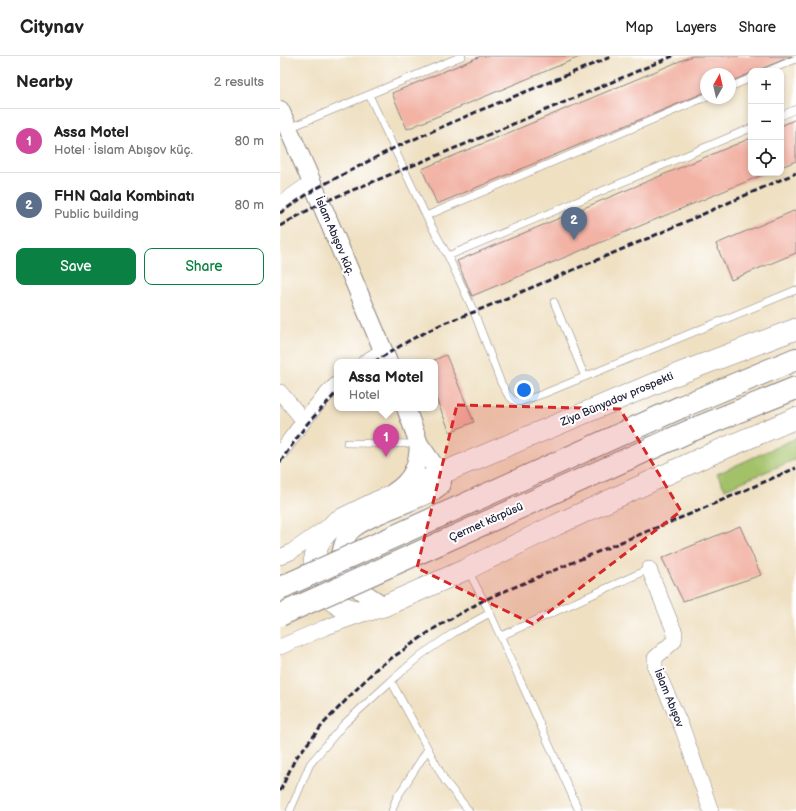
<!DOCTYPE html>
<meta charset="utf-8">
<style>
body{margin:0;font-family:"Balsamiq Sans",sans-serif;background:#f2f2f2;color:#222}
.controls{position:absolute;right:12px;top:12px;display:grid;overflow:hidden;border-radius:8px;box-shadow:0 2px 6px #0003}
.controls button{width:36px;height:36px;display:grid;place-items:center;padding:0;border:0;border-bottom:1px solid #e0e0e0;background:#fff;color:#222;font:20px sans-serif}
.compass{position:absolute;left:420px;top:12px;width:36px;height:36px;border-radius:50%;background:#fff;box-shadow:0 2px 6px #0003;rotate:8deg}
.you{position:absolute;left:244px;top:334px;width:14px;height:14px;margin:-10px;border:3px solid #fff;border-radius:50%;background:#1a73e8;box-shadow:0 0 0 6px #1a73e833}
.badge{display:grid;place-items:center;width:26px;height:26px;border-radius:50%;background:#0b8043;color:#fff;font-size:13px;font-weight:700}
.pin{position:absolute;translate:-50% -33px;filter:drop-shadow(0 1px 2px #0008)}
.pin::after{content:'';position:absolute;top:21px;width:14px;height:12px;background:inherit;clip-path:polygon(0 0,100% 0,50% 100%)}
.popup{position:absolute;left:54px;top:303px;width:104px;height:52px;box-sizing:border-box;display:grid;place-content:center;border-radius:8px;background:#fff;filter:drop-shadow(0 1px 3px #0005);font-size:13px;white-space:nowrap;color:#767676}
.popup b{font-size:15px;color:#222}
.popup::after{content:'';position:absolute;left:50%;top:100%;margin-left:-8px;border:8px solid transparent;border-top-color:#fff}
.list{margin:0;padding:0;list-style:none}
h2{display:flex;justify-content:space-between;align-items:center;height:52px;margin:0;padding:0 16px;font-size:17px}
h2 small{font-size:13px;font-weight:400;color:#767676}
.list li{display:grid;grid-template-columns:26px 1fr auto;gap:12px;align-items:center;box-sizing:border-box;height:64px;padding:0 16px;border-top:1px solid #e0e0e0}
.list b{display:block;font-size:15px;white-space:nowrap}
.list p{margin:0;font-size:13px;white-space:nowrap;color:#767676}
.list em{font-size:13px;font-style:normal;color:#767676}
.actions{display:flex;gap:8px;padding:12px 16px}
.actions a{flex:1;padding:9px 0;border:1px solid #0b8043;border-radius:8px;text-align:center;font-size:14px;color:#0b8043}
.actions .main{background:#0b8043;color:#fff}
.icon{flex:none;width:22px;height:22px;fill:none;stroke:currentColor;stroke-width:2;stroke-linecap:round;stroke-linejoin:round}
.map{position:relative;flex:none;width:516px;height:755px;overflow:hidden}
header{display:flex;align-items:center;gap:24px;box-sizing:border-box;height:56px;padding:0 20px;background:#fff;border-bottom:1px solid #e0e0e0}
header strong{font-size:19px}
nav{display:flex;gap:22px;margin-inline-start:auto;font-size:14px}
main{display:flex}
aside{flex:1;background:#fff}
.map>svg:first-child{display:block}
.green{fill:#a3c168;stroke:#627252}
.building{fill:#f2b2a4}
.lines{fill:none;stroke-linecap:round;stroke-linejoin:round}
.service-casing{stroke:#88817e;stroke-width:8}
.minor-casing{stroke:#88817e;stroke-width:16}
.tertiary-casing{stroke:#88817e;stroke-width:20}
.secondary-casing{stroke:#88817e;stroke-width:22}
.primary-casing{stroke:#88817e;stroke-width:24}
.service{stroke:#fff;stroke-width:7}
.minor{stroke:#fff;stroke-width:15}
.tertiary{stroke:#fff;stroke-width:18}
.secondary{stroke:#fff;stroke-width:21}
.primary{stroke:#fff;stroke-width:22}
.rail{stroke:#22223b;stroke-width:3;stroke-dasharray:6 3;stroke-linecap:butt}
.primary-bridge-casing{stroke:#88817e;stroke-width:24;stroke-linecap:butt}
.primary-bridge{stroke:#fff;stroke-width:22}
.marked{fill:#d62828;fill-opacity:0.2;stroke:#d62828;stroke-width:3;stroke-dasharray:8 5;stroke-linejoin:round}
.labels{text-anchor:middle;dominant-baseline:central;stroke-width:4;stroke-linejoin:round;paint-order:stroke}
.street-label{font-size:11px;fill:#22223b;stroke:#fff}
</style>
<header>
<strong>Citynav</strong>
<nav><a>Map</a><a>Layers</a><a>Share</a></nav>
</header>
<main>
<aside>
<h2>Nearby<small>2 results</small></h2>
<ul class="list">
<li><span class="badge" style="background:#d1479c">1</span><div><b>Assa Motel</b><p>Hotel · İslam Abışov küç.</p></div><em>80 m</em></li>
<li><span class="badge" style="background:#5c6f8a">2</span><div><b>FHN Qala Kombinatı</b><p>Public building</p></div><em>80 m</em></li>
</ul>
<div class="actions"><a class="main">Save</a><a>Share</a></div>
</aside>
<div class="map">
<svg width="516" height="755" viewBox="0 0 516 755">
<rect width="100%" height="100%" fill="#fff"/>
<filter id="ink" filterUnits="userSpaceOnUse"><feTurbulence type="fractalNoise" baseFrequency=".025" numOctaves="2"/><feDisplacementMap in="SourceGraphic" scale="8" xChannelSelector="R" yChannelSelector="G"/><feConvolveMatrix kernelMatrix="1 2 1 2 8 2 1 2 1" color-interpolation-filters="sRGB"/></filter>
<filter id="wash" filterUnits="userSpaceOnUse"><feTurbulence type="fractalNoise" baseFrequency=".012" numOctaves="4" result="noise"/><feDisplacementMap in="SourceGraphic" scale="16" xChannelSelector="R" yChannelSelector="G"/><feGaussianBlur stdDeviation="0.9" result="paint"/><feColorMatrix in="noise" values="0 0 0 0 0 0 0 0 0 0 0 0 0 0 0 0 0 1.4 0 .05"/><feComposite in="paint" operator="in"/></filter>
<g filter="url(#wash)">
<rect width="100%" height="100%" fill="#efe0c2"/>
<path class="green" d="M516 382V403L445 433 437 418Z"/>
<g id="blocks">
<path class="building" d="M201 0H302L127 73 112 37Z
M412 0H512L476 15H471V17L450 26V18H426V36L157 148 142 113Z
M516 63V105L501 111V70Z
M471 82V117H487L192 240 177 205Z
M516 154V197L451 224 436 188Z
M166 299 194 366 170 376 155 340V306H150Z
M460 470 481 519 403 545 382 502Z"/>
</g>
</g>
<g filter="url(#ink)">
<use href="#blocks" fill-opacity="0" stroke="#88817e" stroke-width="1"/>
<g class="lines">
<defs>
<path id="service" d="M488 15 516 3
M450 31 471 22
M89 39 146 160 168 200 194 256 221 327 228 339 233 344 239 346 263 338 516 234
M501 60 516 53
M9 72 182 0
M146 160 426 41
M168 200 471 72
M274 246 305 321
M67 387 139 388
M188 514 210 557 299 755
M221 580 369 513
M111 625 148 693 116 743 112 755
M148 693 165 725 189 755
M10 755 30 708 64 668 111 625 141 599 175 576 210 557"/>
<path id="minor" d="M0 148 32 126
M85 306 104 294
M0 336 24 365
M0 397C18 373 35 348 57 328
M0 501 11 496 46 472
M369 513 395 577 394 585 375 602V611L403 674 431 755
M0 591 44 572 86 557"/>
<path id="tertiary" d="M0 54 41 147 108 306
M114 436C133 424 138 409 139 388
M104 550C83 537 53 520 63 490 65 483 68 476 74 472 84 464 96 460 107 455 122 449 137 443 152 436L160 430 162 426 160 418 139 388 126 352"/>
<path id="secondary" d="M516 273 390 321 160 418 99 445 56 466 41 483 37 492 34 506 36 521 42 534 50 543 60 550 75 555 90 554 104 550 187 513 276 469 424 401 516 362"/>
<path id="primary" d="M401 351 516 303
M412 374 516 332"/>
</defs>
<use href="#service" class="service-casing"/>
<use href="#minor" class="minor-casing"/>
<use href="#tertiary" class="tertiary-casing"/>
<use href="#secondary" class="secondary-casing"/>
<use href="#primary" class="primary-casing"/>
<use href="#service" class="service"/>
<use href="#minor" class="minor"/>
<use href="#tertiary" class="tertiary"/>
<use href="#secondary" class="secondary"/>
<use href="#primary" class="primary"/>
<path class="rail" d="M0 157 35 133 114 92 196 56 333 0
M0 170 41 147 212 77 393 0
M94 306 130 284 164 267 194 256 371 181 516 117
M0 406 27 368 57 336
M0 735 15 703 45 666 96 613 155 572 204 544 341 486 415 456 516 412"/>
<defs>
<path id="primary-bridge" d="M0 532 401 351
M0 559 412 374"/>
</defs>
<use href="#primary-bridge" class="primary-bridge-casing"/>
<use href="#primary-bridge" class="primary-bridge"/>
</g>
</g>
<path class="marked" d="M177 349 340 353 401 455 253 568 137 512Z"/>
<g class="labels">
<g class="street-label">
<text transform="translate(55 180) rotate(67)">İslam Abışov küç.</text>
<text transform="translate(337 343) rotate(-23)">Ziya Bünyadov prospekti</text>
<text transform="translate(206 466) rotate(-24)">Çermet körpüsü</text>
<text transform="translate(389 642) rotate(68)">İslam Abışov</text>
</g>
</g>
</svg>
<div class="controls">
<button>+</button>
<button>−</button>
<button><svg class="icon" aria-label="locate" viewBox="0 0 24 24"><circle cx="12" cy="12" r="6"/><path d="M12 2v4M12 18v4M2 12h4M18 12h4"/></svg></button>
</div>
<svg class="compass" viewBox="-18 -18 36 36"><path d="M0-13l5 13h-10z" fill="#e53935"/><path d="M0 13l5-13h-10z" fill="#767676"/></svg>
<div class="you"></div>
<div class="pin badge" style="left:106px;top:401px;background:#d1479c">1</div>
<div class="popup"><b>Assa Motel</b>Hotel</div>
<div class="pin badge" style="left:294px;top:184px;background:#5c6f8a">2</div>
</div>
</main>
